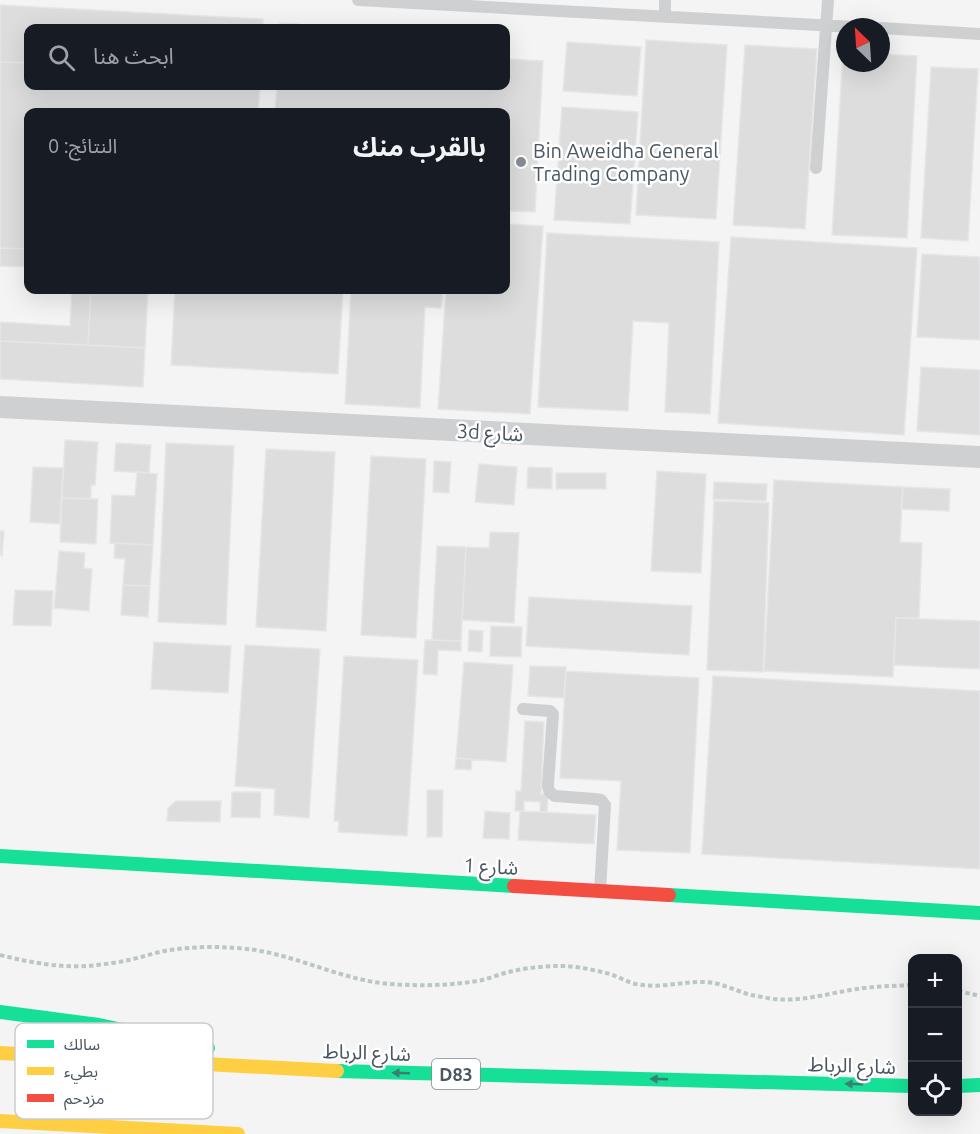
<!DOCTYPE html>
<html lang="ar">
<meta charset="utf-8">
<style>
body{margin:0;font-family:Ubuntu,"Noto Sans Arabic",sans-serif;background:#242831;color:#f1f3f6;direction:rtl}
.controls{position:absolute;right:18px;bottom:18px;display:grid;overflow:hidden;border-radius:12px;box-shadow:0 6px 24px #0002}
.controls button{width:54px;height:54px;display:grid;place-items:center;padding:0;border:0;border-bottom:2px solid #363941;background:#171b24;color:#f1f3f6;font:30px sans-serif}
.compass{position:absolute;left:836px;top:18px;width:54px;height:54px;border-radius:50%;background:#171b24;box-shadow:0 6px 24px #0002;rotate:335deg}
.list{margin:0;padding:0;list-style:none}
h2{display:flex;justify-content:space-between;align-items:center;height:78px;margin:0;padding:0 24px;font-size:26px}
h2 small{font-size:20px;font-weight:400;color:#9ea1a6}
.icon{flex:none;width:33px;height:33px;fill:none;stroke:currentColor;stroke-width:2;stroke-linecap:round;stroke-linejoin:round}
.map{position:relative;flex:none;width:980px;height:1134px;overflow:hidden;direction:ltr}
.search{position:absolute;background:#171b24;box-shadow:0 6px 24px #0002;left:24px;top:24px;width:486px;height:66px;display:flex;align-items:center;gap:15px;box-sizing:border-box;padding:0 21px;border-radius:12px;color:#9ea1a6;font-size:22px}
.panel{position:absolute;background:#171b24;box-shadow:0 6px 24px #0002;left:24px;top:108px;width:486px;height:186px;border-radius:12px;direction:rtl}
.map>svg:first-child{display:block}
.building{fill:#ddddde;stroke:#e5e6e7;stroke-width:1.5}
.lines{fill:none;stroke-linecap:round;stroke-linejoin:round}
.path{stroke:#bcc7c4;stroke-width:4;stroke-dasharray:4.5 3;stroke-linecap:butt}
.lane{stroke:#ced0d2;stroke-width:12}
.street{stroke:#ced0d2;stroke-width:22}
.fast{stroke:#16e098;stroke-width:14}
.slow{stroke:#ffcf43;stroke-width:14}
.jam{stroke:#f24e42;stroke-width:14}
.oneway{fill:#3a7f72}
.poi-dot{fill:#868d94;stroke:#fff;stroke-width:2}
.labels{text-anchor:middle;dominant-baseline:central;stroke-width:5;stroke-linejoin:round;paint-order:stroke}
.shield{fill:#fff;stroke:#808990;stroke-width:1.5}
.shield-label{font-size:18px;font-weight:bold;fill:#4a5661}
.poi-label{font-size:20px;fill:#4a5661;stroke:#fff;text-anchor:start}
.street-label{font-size:20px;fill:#4a5661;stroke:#fff}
.key{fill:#fff;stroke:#c9ccd0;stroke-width:1.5}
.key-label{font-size:16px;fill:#4a5661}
</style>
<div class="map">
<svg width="980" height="1134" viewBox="0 0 980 1134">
<rect width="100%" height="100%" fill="#f4f4f4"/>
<path class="building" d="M0 5 263 19V28H28V63L0 62Z
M280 23 298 24V28H280Z
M646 40 727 45 716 219 636 215Z
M567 42 641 47 637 96 563 91Z
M745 45 817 49 805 229 733 225Z
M843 52H845V63H881V54L917 56 907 238 832 235Z
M506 59 543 61 535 212 506 211V112H275L277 86H506Z
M0 62 28 63V86H260L258 112H28V249L0 248Z
M931 67 978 69 968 241 921 238Z
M562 107 638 112 630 224 554 220Z
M506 224 543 226 530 414 438 409 446 290H506Z
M547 233 719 242 710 414 665 412 669 323 633 321 628 411 538 407Z
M731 237 917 248 904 435 718 423Z
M0 248 28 249V267L0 266Z
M922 254 980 257V340L917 337Z
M72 290H91L88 345 0 341V322L70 326Z
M91 290H148L145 348 88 345Z
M175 290H343L338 374 171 365Z
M351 290H443L441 308 425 307 420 408 345 404Z
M0 341 145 348 143 387 0 379Z
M921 367 980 370V435L917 431Z
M65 440 98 442 95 485H91V499L62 498Z
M116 443 151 445 149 473 114 471Z
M166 443 234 446 226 625 158 622Z
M266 449 335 452 326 631 256 627Z
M371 456 426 459 416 638 361 635Z
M434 461 451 462 449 493 433 492Z
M479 464 517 467 514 505 475 502Z
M33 467 63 468 60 524 30 522Z
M528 467 552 468V489L527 488Z
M657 471 706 474 701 573 651 571Z
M137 472 157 474 153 545 110 543 112 495 135 496Z
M556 473H606V489H556Z
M774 480 903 487 900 542 922 543 919 618H896L893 677 764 671Z
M714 482 767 484 766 501 713 499Z
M903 487 950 489 949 511 901 509Z
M62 498 98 499 96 544 60 542Z
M714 501 769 503 763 672 707 670Z
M0 531H4L2 556 0 555Z
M490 532 519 533 514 623 462 620 466 547 489 548Z
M115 543 153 545 150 586 123 585 125 559 114 558Z
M437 546 466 547 461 641 432 640Z
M59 551 85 553 84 568 92 569 89 611 54 608Z
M123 585 150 586 148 617 121 615Z
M15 590 53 591 51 626 13 625Z
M529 597 692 606 689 655 526 646Z
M896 618 980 621V669L894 665Z
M491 626 522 627 521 657 490 656Z
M469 630 483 631 482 652 468 651Z
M425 640 461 641V651L438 650 437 675 423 674Z
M154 642 231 646 228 693 151 689Z
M245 645 320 649 309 818 274 815 275 789 235 786Z
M344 656 418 660 407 836 338 832 339 821H334Z
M464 662 513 665 506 762 456 758Z
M530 666 566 667 564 698 528 696Z
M566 671 699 678 690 853 617 850 621 781 560 778Z
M713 676 980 691V869L702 854Z
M525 721 544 722 541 794H548L547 812H540V802L524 801V811H515L516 791H521Z
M456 758 472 759 471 770 455 769Z
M427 790H443L442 837H427Z
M232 792H261L260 818 231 817Z
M176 801H221L220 822 167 821 168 808Z
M485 811 510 813 509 839 483 838Z
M520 811 596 815 594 844 518 840Z"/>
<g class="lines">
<path class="path" d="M0 955C32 963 64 969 97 965 108 964 119 962 129 960 143 957 156 952 170 950 192 947 213 946 235 948 288 950 335 979 389 984 420 986 451 986 482 980 491 978 500 974 509 972 525 968 543 966 560 966 577 966 594 970 610 974 619 977 627 982 636 984 661 989 682 981 706 982 722 983 736 991 751 995 758 996 766 998 774 999 802 1002 829 993 857 989 875 986 894 986 912 985
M958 991 980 996"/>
<path class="lane" d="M358 0 855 27
M665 17V0
M881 28 980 34
M816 168 828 0
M523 709 550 711 553 714 548 784C548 791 550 793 555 796L595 799 601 800 605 805 600 891"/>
<path class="street" d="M0 407 980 457"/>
<path class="fast" d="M0 856 514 886
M669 895 980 913
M0 1012 99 1025 208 1048
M337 1071 912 1086
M958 1086 980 1085"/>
<path class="slow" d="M0 1053 337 1071
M0 1121 238 1134"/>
<path class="jam" d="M514 886 669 895"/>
</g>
<defs><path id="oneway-solid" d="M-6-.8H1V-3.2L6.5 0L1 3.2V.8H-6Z" transform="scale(1.5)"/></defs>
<g class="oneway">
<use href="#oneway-solid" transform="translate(401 1073) rotate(-178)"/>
<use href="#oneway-solid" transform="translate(659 1079) rotate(-178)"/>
<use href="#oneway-solid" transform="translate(854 1084) rotate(-178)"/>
</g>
<circle class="poi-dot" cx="521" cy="162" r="6"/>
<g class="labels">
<rect class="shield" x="432" y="1059" width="48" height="30" rx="4.5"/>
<g class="shield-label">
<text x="456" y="1074">D83</text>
</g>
<g class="poi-label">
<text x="533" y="150">Bin Aweidha General<tspan x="533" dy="23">Trading Company</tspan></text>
</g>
<g class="street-label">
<text transform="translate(490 432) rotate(3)">3d شارع</text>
<text transform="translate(491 866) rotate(3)">شارع 1</text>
<text transform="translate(367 1052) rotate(2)">شارع الرباط</text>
<text transform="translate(852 1065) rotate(2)">شارع الرباط</text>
</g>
</g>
<rect x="15" y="1023" width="198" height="96" rx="9" class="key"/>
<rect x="27" y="1040" width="27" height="8" fill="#16e098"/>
<rect x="27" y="1067" width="27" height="8" fill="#ffcf43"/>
<rect x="27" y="1094" width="27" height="8" fill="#f24e42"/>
<g class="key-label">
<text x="64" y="1050">سالك</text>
<text x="64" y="1077">بطيء</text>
<text x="64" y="1104">مزدحم</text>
</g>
</svg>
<div class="controls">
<button>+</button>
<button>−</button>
<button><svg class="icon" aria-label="locate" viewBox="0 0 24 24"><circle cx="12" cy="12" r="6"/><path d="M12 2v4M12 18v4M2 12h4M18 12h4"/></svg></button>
</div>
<svg class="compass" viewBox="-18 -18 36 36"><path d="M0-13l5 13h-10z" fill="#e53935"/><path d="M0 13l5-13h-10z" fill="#9ea1a6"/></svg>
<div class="search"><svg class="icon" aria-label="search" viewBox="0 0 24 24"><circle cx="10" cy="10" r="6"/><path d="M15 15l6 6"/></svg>ابحث هنا</div>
<section class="panel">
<h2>بالقرب منك<small>النتائج: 0</small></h2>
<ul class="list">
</ul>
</section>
</div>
